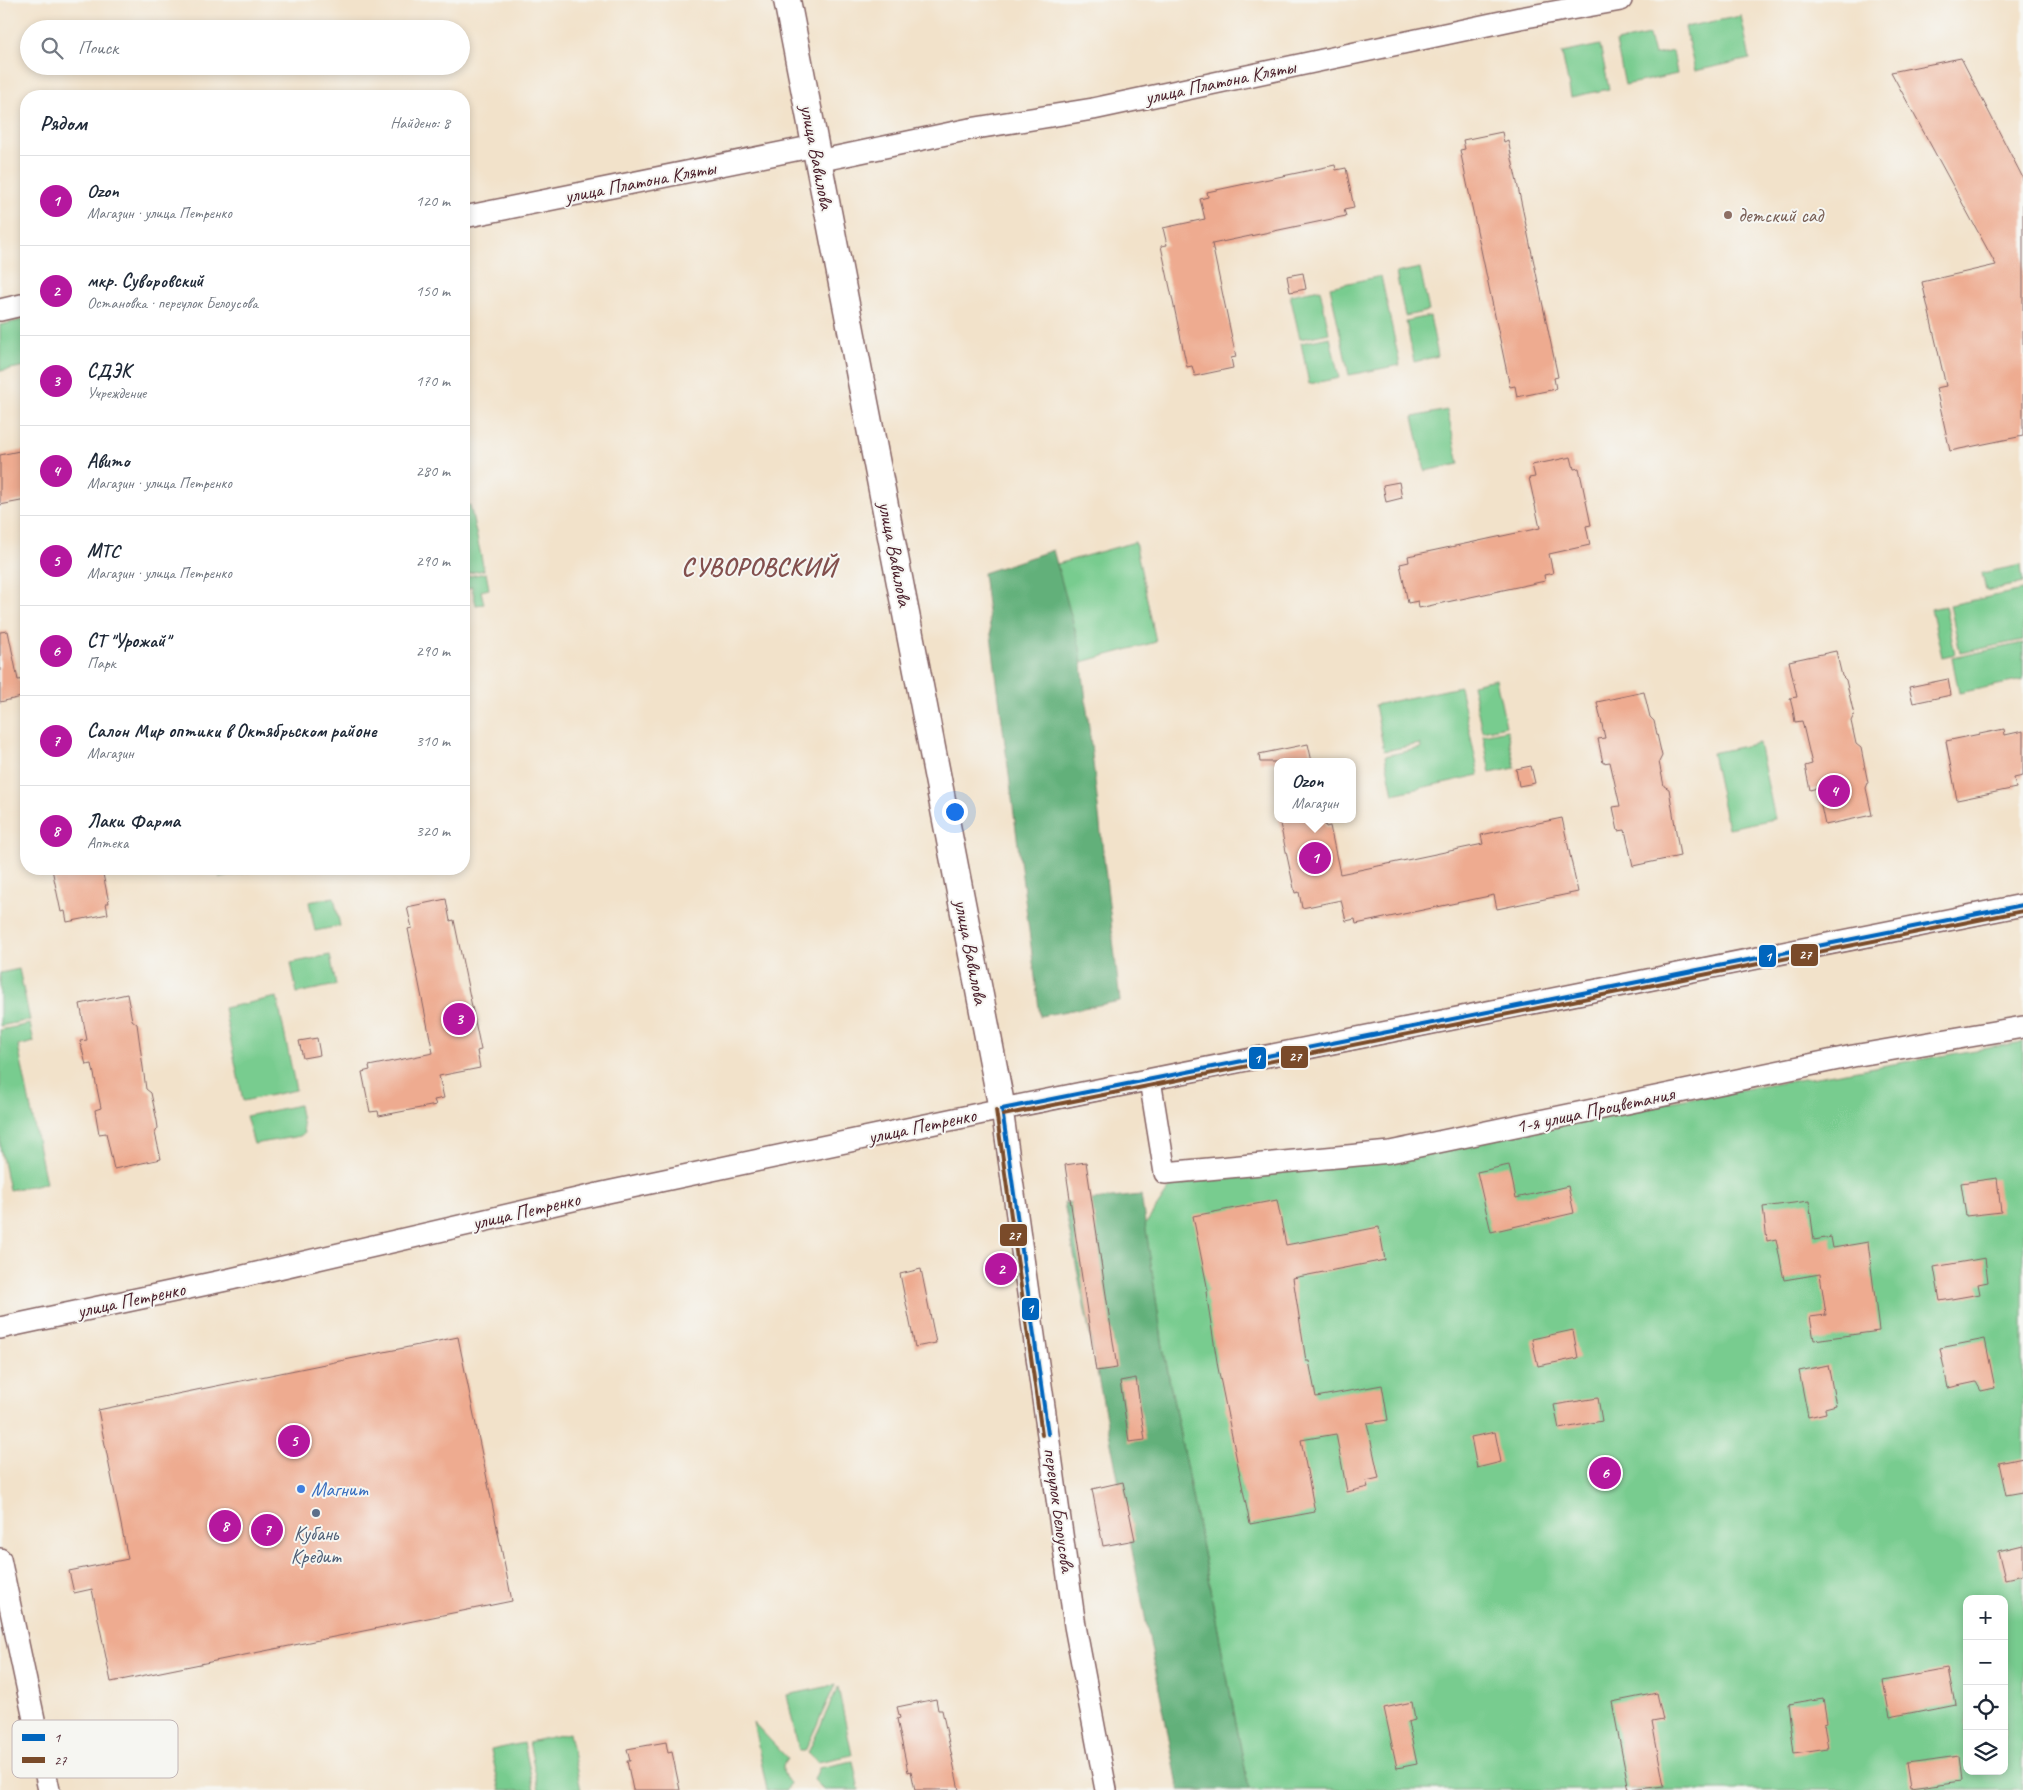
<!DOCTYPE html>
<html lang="ru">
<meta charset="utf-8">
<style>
body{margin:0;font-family:Caveat,sans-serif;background:#f2f2f3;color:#1f2937}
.controls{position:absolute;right:15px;bottom:15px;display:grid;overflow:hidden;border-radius:10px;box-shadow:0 2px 8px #0003}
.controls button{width:45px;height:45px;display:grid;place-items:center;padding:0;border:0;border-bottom:1px solid #e0e1e3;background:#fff;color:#1f2937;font:25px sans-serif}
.you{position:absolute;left:954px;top:811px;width:18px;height:18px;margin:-12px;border:4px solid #fff;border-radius:50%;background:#1a73e8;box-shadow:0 0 0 8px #1a73e833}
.badge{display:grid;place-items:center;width:32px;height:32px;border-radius:50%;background:#b5179e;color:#fff;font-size:16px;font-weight:700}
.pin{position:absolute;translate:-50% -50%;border:2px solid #fff;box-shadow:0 1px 5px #0006}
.popup{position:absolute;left:1274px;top:758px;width:82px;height:65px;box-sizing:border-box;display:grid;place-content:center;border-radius:10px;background:#fff;filter:drop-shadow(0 1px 4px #0005);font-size:16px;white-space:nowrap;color:#747a83}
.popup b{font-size:19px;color:#1f2937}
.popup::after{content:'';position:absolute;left:50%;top:100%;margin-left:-10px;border:10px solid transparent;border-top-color:#fff}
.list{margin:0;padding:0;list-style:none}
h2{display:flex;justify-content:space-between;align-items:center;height:65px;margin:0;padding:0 20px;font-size:21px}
h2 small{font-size:16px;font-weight:400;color:#747a83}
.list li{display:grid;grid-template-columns:32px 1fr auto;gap:15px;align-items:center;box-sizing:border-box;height:90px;padding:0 20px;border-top:1px solid #e0e1e3}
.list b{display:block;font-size:19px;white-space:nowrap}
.list p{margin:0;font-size:16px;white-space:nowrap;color:#747a83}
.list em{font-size:16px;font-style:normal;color:#747a83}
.icon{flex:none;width:28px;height:28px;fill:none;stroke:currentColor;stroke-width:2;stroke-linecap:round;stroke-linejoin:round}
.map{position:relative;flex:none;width:2023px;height:1790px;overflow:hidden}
.search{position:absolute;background:#fff;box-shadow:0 2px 8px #0003;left:20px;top:20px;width:450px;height:55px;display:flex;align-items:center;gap:12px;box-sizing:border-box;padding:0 18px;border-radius:28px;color:#747a83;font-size:19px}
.panel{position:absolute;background:#fff;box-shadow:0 2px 8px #0003;left:20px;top:90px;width:450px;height:785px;border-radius:20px}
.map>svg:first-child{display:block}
.green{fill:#78cc8f;stroke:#61765d;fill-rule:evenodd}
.forest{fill:#62b07a;stroke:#566852}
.building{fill:#eeab90}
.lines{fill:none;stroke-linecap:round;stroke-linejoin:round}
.minor-casing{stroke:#856363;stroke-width:24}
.tertiary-casing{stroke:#856363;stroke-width:29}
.minor{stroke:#fff;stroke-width:21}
.tertiary{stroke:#fff;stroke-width:26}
.bus-1-casing{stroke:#f6f6f2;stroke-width:8}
.bus-2-casing{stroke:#f6f6f2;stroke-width:8}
.bus-1{stroke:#0065bd;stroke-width:4}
.bus-2{stroke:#7a4b2a;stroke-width:4}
.education-dot{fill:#8d6e63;stroke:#f6f6f2;stroke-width:2}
.shop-dot{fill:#3f7fe0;stroke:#f6f6f2;stroke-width:2}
.service-dot{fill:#5c6f8a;stroke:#f6f6f2;stroke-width:2}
.labels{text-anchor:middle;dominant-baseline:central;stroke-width:4;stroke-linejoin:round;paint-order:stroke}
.street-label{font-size:20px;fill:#4a1f2b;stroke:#f6f6f2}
.education-label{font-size:20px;fill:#785e54;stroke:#f6f6f2;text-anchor:start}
.shop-label{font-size:20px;fill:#366cbe;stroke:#f6f6f2;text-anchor:start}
.service-label{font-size:20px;fill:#4e5e75;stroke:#f6f6f2}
.district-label{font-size:25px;font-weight:bold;letter-spacing:1px;fill:#83504e;stroke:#f6f6f2}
.key{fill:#f6f6f2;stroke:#c2b6b6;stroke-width:1}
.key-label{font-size:14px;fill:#4a1f2b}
.line-badge{stroke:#f6f6f2;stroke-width:2}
.badge-label{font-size:14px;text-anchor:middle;font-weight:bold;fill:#fff}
</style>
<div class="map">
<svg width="2023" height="1790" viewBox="0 0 2023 1790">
<rect width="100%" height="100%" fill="#f6f6f2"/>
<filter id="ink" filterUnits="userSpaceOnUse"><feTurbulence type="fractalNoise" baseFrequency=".02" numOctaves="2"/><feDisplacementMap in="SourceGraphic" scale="10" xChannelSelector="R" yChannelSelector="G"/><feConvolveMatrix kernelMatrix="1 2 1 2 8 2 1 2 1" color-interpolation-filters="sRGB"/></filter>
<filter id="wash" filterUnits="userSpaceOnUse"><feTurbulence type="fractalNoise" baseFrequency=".0096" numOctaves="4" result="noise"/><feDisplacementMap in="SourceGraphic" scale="20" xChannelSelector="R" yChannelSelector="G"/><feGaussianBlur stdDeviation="1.12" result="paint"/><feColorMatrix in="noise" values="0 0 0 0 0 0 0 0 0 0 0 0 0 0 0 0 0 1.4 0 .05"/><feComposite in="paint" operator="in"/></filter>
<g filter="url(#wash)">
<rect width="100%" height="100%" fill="#f2e2ca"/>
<path class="green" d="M1741 16 1750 59 1695 71 1685 27Z
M1649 35 1654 55 1673 51 1677 74 1625 85 1616 42Z
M1600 45 1609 89 1571 97 1562 53Z
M1420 268 1429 311 1405 316 1396 273Z
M1381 276 1400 365 1349 375 1330 287Z
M1320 289 1329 333 1300 339 1290 295Z
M1430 316 1438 356 1414 362 1406 321Z
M26 319V366L0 371V325Z
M1330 337 1339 378 1309 384 1301 343Z
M1447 410 1459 464 1425 471 1413 417Z
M470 505 484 570 464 574V506Z
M1135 542 1156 642 1078 663 1057 564Z
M2021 565 2023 583 1986 591 1982 573Z
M486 573 489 589 481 591 484 604 476 605 472 587 464 589V577Z
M2023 590V640L1960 653 1950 605Z
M1945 606 1955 654 1942 657 1931 609Z
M2023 643V680L1959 693 1952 658Z
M1496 679 1506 726 1482 731 1472 684Z
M1460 687 1479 775 1393 794 1385 756 1421 748 1420 744 1384 751 1375 705Z
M1507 730 1515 768 1490 773 1483 735Z
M1759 743 1775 819 1728 828 1712 753Z
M218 869H263L220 878Z
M334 897 340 926 315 931 309 902Z
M330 955 336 985 297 993 291 963Z
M19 969 30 1020 0 1026V973Z
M277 997 296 1090 243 1101 224 1008Z
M30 1024 34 1042 18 1046 46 1183 9 1190 0 1147V1030Z
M2023 1042V1790H1249L1163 1347 1145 1225 1171 1186ZM1967 1599H2004V1771H1967Z
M299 1105 304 1133 300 1136 254 1144 246 1116Z
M835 1685 805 1751H799L787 1695Z
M838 1687 852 1755 818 1762 808 1753Z
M753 1722 787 1758C780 1767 783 1776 790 1783L787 1790H767Z
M569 1733 581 1790H539L529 1742Z
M524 1743 534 1790H500L491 1750Z
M853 1761 859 1790H824L814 1780 819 1768Z"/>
<path class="forest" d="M1053 550 1080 648 1120 1001 1040 1016 983 573Z
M1141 1195 1163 1347 1249 1790H1179L1064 1203Z"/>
<g id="blocks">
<path class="building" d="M1961 58 2023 178V436L1950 451 1936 388 1946 386 1922 282 1996 265 1891 72Z
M1502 132 1504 142 1508 140 1558 377 1554 378 1556 389 1517 397 1515 386 1510 387 1460 150 1465 149 1463 140Z
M1335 165 1336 170 1346 168 1354 208 1344 210 1346 216 1212 244 1236 357 1231 358 1233 368 1195 376 1192 366 1187 367 1161 246 1167 245 1163 228 1205 219 1200 199 1208 197 1207 192Z
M1303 273 1306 289 1290 292 1287 276Z
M24 450 26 454V500L0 505V455Z
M1571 457 1574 469 1579 468 1591 525 1586 526 1590 545 1549 554 1553 573 1544 575 1545 581 1419 608 1418 601 1408 603 1400 564 1409 562 1408 556 1540 528 1529 478 1535 477 1532 465Z
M1399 482 1402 498 1386 502 1383 485Z
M8 631 18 680 26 679V696L0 702V632Z
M1836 651 1842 676 1846 680 1854 715 1851 721 1856 744 1861 748 1868 783 1866 788 1872 815 1825 825 1817 788 1810 790 1805 766 1812 764 1802 721 1795 722 1793 710 1790 698 1797 697 1789 661Z
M1948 679 1951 695 1913 703 1909 687Z
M1644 692 1650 717 1654 721 1662 756 1659 762 1664 786 1669 789 1680 856 1633 866 1625 830 1618 831 1613 807 1620 806 1610 762 1603 763 1598 739 1605 738 1597 702Z
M2004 729 2005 735 2023 731V776L2014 778 2016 788 1957 800 1946 741Z
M1308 744 1312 762H1260L1259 754Z
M1531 766 1535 783 1519 786 1516 769Z
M1562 818 1578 892 1497 909 1494 895 1356 924 1355 919 1346 921 1341 900 1302 908 1299 892 1295 893 1279 819H1324L1326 827 1330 826 1340 874 1483 844 1481 835Z
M52 869H102L109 903H106L108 914 67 922 65 911 61 912Z
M446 899 450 921 454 920 481 1050 477 1051 480 1068 439 1076 444 1098 434 1100 436 1105 379 1116 378 1111 370 1112 362 1072 370 1070 369 1066 433 1053 408 929 412 928 407 907Z
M127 994 132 1020 137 1024 146 1089 151 1093 157 1121 158 1128 155 1133 161 1159 114 1169 106 1133 99 1134 95 1110 101 1108 92 1064 86 1065 80 1041 87 1040 80 1004Z
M317 1038 320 1055 303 1058 299 1041Z
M1086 1162 1117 1368 1096 1371 1065 1165Z
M1509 1165 1516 1198 1568 1186 1574 1213 1491 1232 1477 1172Z
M1997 1178 2001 1212 1966 1216 1961 1183Z
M1277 1200 1286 1245 1379 1227 1385 1260 1293 1278 1306 1361H1309L1316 1397 1382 1385 1388 1420 1367 1423 1379 1478 1366 1481 1368 1487 1347 1492 1336 1434 1301 1440 1315 1512 1250 1524 1218 1368 1206 1292 1208 1291 1193 1216Z
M1809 1201 1814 1240 1831 1237 1833 1248 1868 1242 1879 1331 1814 1340 1810 1317 1826 1315 1820 1274 1784 1280 1776 1239 1767 1241 1763 1207Z
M1985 1258 1988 1282 1978 1284 1980 1294 1940 1301 1934 1267Z
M921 1269 936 1343 915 1347 900 1274Z
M1573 1330 1578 1358 1538 1366 1532 1339Z
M458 1337 512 1601 111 1682 92 1589 74 1593 69 1571 128 1559 98 1410Z
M1985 1339 1995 1388 1981 1391 1976 1382 1948 1388 1940 1348Z
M1828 1365 1836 1405 1825 1408 1826 1413 1808 1417 1799 1371Z
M1136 1378 1145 1440 1129 1442 1120 1381Z
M1598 1398 1602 1421 1559 1429 1554 1405Z
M1495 1432 1501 1462 1477 1468 1471 1437Z
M2023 1458V1492L2006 1495 1999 1463Z
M1123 1482 1135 1540 1103 1546 1092 1489Z
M2023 1545V1575L2005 1579 1998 1551Z
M1948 1669 1955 1704 1890 1717 1883 1681Z
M1657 1693 1663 1720 1652 1722 1664 1786 1629 1790 1612 1702Z
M1823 1698 1827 1722 1824 1723 1828 1749 1794 1754 1788 1704Z
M936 1699 938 1710H942L959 1790H915L911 1771 908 1772 897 1719 900 1718 897 1707Z
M1412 1702 1415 1720 1408 1722 1417 1764 1397 1768 1384 1708Z
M666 1742 668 1753 672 1752 680 1790H633L627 1761H630L627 1749Z
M1959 1756 1962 1781 1910 1788 1906 1763Z"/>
</g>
</g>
<g filter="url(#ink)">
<use href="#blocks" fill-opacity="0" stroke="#856363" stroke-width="1"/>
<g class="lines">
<defs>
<path id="minor" d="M818 161 970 129 1093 109 1520 18 1621 0
M464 217 815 146
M0 310 26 304
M1150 1080 1165 1173 1390 1152 1853 1056 2023 1027
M1002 1109 1075 1626 1106 1790
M0 1328 231 1279 603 1193 1002 1109 2023 905
M0 1559 49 1790"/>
<path id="tertiary" d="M787 0 1002 1109"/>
</defs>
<use href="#minor" class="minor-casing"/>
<use href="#tertiary" class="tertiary-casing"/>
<use href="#minor" class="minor"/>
<use href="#tertiary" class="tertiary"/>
<defs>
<path id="bus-1" d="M1002 1109 2023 905
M1002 1109 1048 1434"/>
<path id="bus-2" d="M996 1110 1042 1435
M1003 1115 2023 911"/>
</defs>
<use href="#bus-1" class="bus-1-casing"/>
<use href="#bus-2" class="bus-2-casing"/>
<use href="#bus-1" class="bus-1"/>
<use href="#bus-2" class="bus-2"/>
</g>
</g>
<circle class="education-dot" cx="1728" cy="215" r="5"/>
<circle class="shop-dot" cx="301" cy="1489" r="5"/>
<circle class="service-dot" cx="316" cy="1513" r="5"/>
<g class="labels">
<g class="street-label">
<text transform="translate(1220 82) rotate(-12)">улица Платона Кляты</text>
<text transform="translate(817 157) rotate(79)">улица Вавилова</text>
<text transform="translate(640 182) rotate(-11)">улица Платона Кляты</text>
<text transform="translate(895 554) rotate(79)">улица Вавилова</text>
<text transform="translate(971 952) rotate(79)">улица Вавилова</text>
<text transform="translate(1595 1110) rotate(-12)">1-я улица Процветания</text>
<text transform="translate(922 1126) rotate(-12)">улица Петренко</text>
<text transform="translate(526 1211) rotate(-13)">улица Петренко</text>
<text transform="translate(131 1300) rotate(-12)">улица Петренко</text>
<text transform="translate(1059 1510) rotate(82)">переулок Белоусова</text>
</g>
<g class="education-label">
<text x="1738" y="215">детский сад</text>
</g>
<g class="shop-label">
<text x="311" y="1489">Магнит</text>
</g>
<g class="service-label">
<text x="316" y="1533">Кубань<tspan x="316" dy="23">Кредит</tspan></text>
</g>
<g class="district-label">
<text x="759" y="567">СУВОРОВСКИЙ</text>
</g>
</g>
<rect x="12" y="1720" width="166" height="58" rx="8" class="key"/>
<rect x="22" y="1734" width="23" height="7" fill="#0065bd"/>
<rect x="22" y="1757" width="23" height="6" fill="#7a4b2a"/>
<g class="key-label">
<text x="54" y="1742">1</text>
<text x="54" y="1765">27</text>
</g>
<g class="line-badge">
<rect x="1790" y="943" width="29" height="24" rx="5" fill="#7a4b2a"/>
<rect x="1758" y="944" width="19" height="24" rx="5" fill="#0065bd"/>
<rect x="1280" y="1045" width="29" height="24" rx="5" fill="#7a4b2a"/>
<rect x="1248" y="1046" width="19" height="24" rx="5" fill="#0065bd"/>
<rect x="999" y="1223" width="29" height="24" rx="5" fill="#7a4b2a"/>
<rect x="1021" y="1297" width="19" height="24" rx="5" fill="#0065bd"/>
</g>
<g class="badge-label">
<text x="1805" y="959">27</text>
<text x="1768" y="961">1</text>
<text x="1295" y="1061">27</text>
<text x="1257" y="1063">1</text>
<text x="1014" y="1240">27</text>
<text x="1030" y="1313">1</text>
</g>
</svg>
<div class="controls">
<button>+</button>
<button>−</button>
<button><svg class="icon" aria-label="locate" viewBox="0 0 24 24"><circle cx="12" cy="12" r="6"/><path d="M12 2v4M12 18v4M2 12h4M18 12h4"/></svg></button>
<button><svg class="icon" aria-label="layers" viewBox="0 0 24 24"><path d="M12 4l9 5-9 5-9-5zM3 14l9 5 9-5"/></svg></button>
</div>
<div class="you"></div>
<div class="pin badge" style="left:1315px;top:858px">1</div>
<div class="popup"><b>Ozon</b>Магазин</div>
<div class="pin badge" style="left:1001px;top:1269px">2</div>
<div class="pin badge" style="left:459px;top:1019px">3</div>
<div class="pin badge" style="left:1834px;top:791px">4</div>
<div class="pin badge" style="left:294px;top:1441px">5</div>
<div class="pin badge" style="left:1605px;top:1473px">6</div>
<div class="pin badge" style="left:267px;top:1530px">7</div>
<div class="pin badge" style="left:225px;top:1526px">8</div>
<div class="search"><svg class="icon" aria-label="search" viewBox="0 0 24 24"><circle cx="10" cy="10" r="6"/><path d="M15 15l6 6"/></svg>Поиск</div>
<section class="panel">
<h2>Рядом<small>Найдено: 8</small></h2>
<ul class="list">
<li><span class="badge">1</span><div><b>Ozon</b><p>Магазин · улица Петренко</p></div><em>120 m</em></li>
<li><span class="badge">2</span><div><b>мкр. Суворовский</b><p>Остановка · переулок Белоусова</p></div><em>150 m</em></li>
<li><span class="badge">3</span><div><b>СДЭК</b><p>Учреждение</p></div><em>170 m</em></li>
<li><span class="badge">4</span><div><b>Авито</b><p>Магазин · улица Петренко</p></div><em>280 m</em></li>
<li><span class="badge">5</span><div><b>МТС</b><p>Магазин · улица Петренко</p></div><em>290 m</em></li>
<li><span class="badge">6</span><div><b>СТ &quot;Урожай&quot;</b><p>Парк</p></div><em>290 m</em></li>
<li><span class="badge">7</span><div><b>Салон Мир оптики в Октябрьском районе</b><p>Магазин</p></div><em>310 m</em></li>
<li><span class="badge">8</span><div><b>Лаки Фарма</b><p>Аптека</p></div><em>320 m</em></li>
</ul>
</section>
</div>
